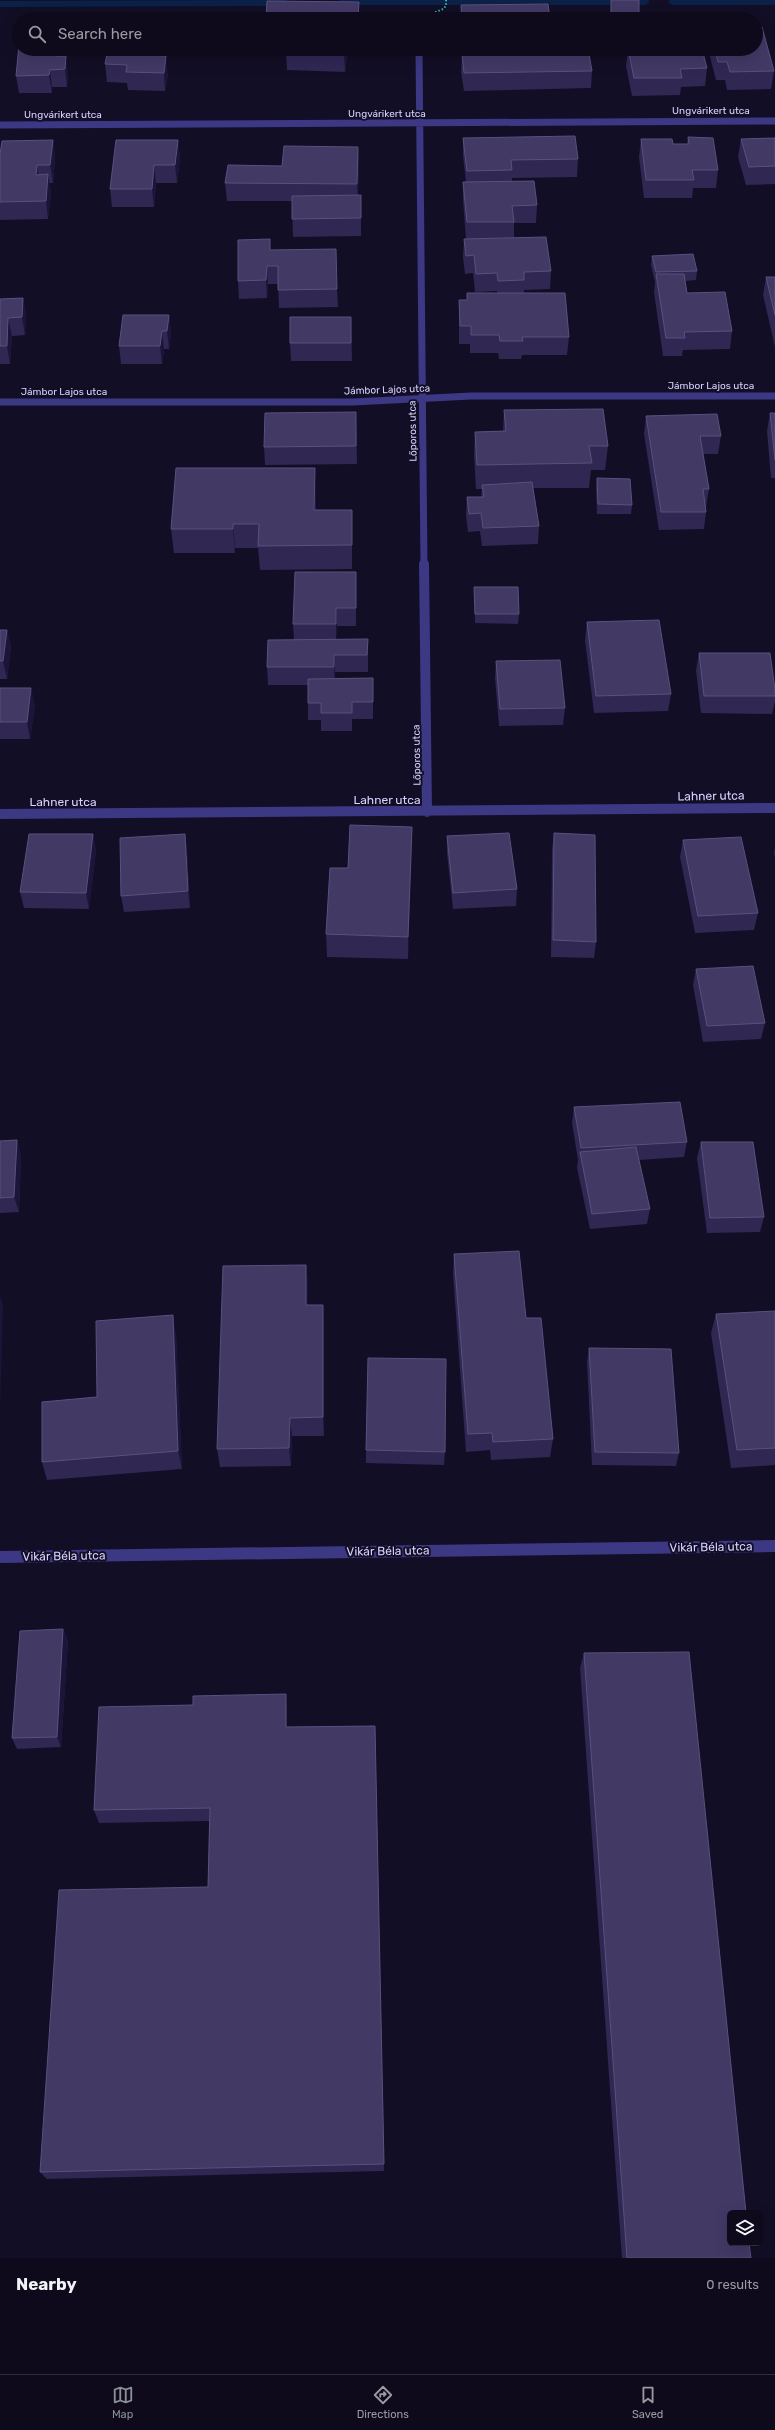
<!DOCTYPE html>
<meta charset="utf-8">
<style>
body{margin:0;font-family:Rubik,sans-serif;background:#171325;color:#f1f3f6}
.controls{position:absolute;right:12px;bottom:12px;display:grid;overflow:hidden;border-radius:6px;box-shadow:0 4px 16px #0002}
.controls button{width:36px;height:36px;display:grid;place-items:center;padding:0;border:0;border-bottom:1px solid #2e2b3b;background:#0e0a1c;color:#f1f3f6;font:20px sans-serif}
.list{margin:0;padding:0;list-style:none}
h2{display:flex;justify-content:space-between;align-items:center;height:52px;margin:0;padding:0 16px;font-size:17px}
h2 small{font-size:13px;font-weight:400;color:#9b9aa3}
.icon{flex:none;width:22px;height:22px;fill:none;stroke:currentColor;stroke-width:2;stroke-linecap:round;stroke-linejoin:round}
.map{position:relative;flex:none;width:775px;height:2258px;overflow:hidden}
.search{position:absolute;background:#0e0a1c;box-shadow:0 4px 16px #0002;left:12px;right:12px;top:12px;height:44px;display:flex;align-items:center;gap:10px;box-sizing:border-box;padding:0 14px;border-radius:22px;color:#9b9aa3;font-size:15px}
.sheet{height:116px;background:#0e0a1c}
nav{display:flex;justify-content:space-around;align-items:center;box-sizing:border-box;height:56px;border-top:1px solid #2e2b3b;background:#0e0a1c;font-size:11px;color:#9b9aa3}
nav a{display:grid;justify-items:center;gap:2px}
nav .on{color:#8c9099}
.map>svg:first-child{display:block}
.lines{fill:none;stroke-linecap:round;stroke-linejoin:round}
.stream{fill:#0b2147;fill-rule:evenodd}
.path{stroke:#2db8b1;stroke-width:2;stroke-dasharray:1.5 2;stroke-linecap:butt}
.minor-far2{stroke:#3c3884;stroke-width:7}
.minor-far1{stroke:#3c3884;stroke-width:10}
.minor{stroke:#3c3884;stroke-width:12}
.wall{fill:#302753}
.shaded-wall{fill:#1c1539}
.building{fill:#423965;stroke:#59517e}
.labels{text-anchor:middle;dominant-baseline:central;stroke-width:4;stroke-linejoin:round;paint-order:stroke}
.far-street-label{font-size:10px;fill:#d7d2ff;stroke:#120e25}
.street-label{font-size:12px;fill:#d7d2ff;stroke:#120e25}
</style>
<div class="map">
<svg width="775" height="2258" viewBox="0 0 775 2258">
<rect width="100%" height="100%" fill="#120e25"/>
<g class="lines">
<path class="stream" d="M340 0H648L650 2 646 5H337L336 3Z
M670 0H775V5H672L668 2Z
M0 1 286 0 290 3 286 6 0 7Z"/>
<path class="path" d="M419 19 443 9 446 6V0"/>
<path class="minor-far2" d="M419 49 424 565
M0 125 775 121
M0 402H353L471 396H775"/>
<path class="minor-far1" d="M424 564 427 812
M0 814 775 808"/>
<path class="minor" d="M0 1557 775 1546"/>
</g>
<path class="wall" d="M611 0 639 19H610Z
M461 5 550 19H460Z
M61 49 60 56 68 74 67 87H52V93H19L16 76Z
M108 49H157V55L168 74 165 91 128 90 127 83 107 82 105 64Z
M348 49 345 72 287 70 286 52Z
M479 49H562L563 55 592 71 591 88 464 91 461 72 462 54 478 53Z
M581 49H608V50H581Z
M628 49H702L707 68 705 86 681 87 680 95 632 96 626 66Z
M708 49H756L774 71 771 89 727 90 725 80H716Z
M688 137 718 170 716 188H693L692 198H644L639 157 641 139 673 144H687Z
M463 138 578 159 577 177 512 178V181L537 205 536 223H514V238L551 271 550 289 524 290V293L569 337 567 355H522L521 359H499L498 353H470V344H459V300H467V293H497V291L475 292 473 273 465 274 463 257 464 239H466L463 200V182H466L463 156Z
M775 138V184L746 185 738 157 741 139Z
M53 140 55 158 53 183H49L51 192 48 219 0 220V154Z
M178 140 180 158 177 183H156L154 207H112L110 189Z
M358 147 359 165 358 195H361V236L293 237 292 201H227L225 183 282 166Z
M271 250 337 289 338 307 279 308 278 284H268L267 298 239 299 238 281Z
M652 256 697 271 696 280 685 281 687 293 732 331 730 349 683 350 682 356H663L654 292 655 282 651 265Z
M766 277H775V347L763 295Z
M23 298 26 316 25 335 12 336 10 364H0V299Z
M169 315 171 333 169 349H164L162 364H121L119 346Z
M351 317 352 361H291L290 343Z
M504 410 608 446 605 470H591L589 488H533L539 526 538 544 482 546 480 531 468 532 466 515 467 497H481L482 489H476L474 456 475 432 503 431Z
M356 412 357 464 265 465 264 447Z
M770 413H775V478H771L767 431Z
M646 416 721 436 718 454H703L709 489 706 507V512L704 529 659 530 644 434Z
M597 478 632 505 631 514H597L596 488Z
M316 492V510H352V569L260 570 258 548H235V553H174L171 529Z
M474 587 519 614 518 624 475 623Z
M356 589V626H337L336 639H368V672H335V678H373V719H352V731H321V720H308V685H268L267 667 294 640 293 624Z
M587 622 671 694 668 711 594 713 585 640Z
M0 630H7L11 647 7 679H0Z
M699 653 775 689V701L772 714 701 713 696 670Z
M496 661 565 708 563 725 499 726 495 678Z
M0 688 35 705 30 739H0Z
M412 827 408 959 327 957 326 934 348 868Z
M554 833 596 942 594 958 551 957 552 850Z
M93 834 96 851 89 909 24 908 20 892Z
M185 834 187 851 190 908 124 912 121 896Z
M447 836 517 889 516 906 453 909 447 853Z
M683 840 758 913 754 930 695 933 680 857Z
M775 848V858L774 853Z
M696 969 765 1023 761 1039 703 1042 693 985Z
M574 1107 687 1142 684 1157 639 1160 650 1209 647 1224 590 1229 577 1168 578 1160 572 1123Z
M17 1140 21 1156 19 1212 0 1213V1141Z
M701 1142 764 1217 760 1232 707 1233 697 1158Z
M454 1254 526 1318 553 1439 550 1457 491 1460 490 1450 466 1452 453 1274Z
M306 1265 308 1285 307 1305 324 1324V1436H292L291 1466 220 1467 217 1449Z
M775 1311V1465L731 1468 711 1333 716 1314Z
M176 1334 182 1469 47 1480 42 1462 97 1397Z
M589 1348 679 1453 676 1466 592 1465 587 1362Z
M366 1450 445 1452 444 1465 366 1463Z
M63 1629 68 1641 61 1747 17 1749 12 1738Z
M584 1653 751 2258H622L580 1668Z
M287 1708V1727L375 1726 384 2171 47 2179 40 2172 208 1887 209 1821 99 1823 94 1810Z"/>
<path class="shaded-wall" d="M57 49H61L59 69 56 56Z
M153 49H157V52L153 73 152 55Z
M345 49H348L345 72 344 54Z
M66 56 68 74 67 87 65 69Z
M166 56 168 74 165 91 164 73Z
M50 70 52 87V93L49 75Z
M53 140 55 158 53 183 50 165Z
M178 140 180 158 177 183 175 165Z
M358 147 359 165 357 202V184Z
M37 165 39 183 36 175Z
M154 165 156 183 154 207 152 189Z
M48 174 51 192 48 219 46 201Z
M267 266 268 284 267 298 266 280Z
M23 298 26 316 25 335 22 317Z
M169 315 171 333 169 349 167 331Z
M8 318 12 336 10 364 7 346Z
M162 331 164 349 162 364 160 346Z
M315 468 316 492 315 534 314 510Z
M233 524 235 548V553L233 529Z
M336 608 337 626 336 642Z
M7 630 11 647 7 679 3 661Z
M334 655 335 672V684L334 667Z
M31 688 35 705 30 739 27 722Z
M412 827V850L408 959V937Z
M93 834 96 851 89 909 86 893Z
M185 834 187 851 190 908 188 891Z
M17 1140 21 1156 19 1212 14 1197Z
M306 1265 308 1285 307 1324 306 1305Z
M0 1296 3 1305 0 1411Z
M323 1305 324 1324V1436L323 1417Z
M173 1315 176 1334 182 1469 178 1451Z
M290 1418 292 1436 291 1466 289 1448Z
M63 1629 68 1641 61 1747 57 1737Z
M286 1694 287 1708V1741L286 1727Z"/>
<path class="building" d="M611 0H639V19H611Z
M267 1 359 2 358 19H266Z
M548 4 550 19H462L461 5Z
M739 15 740 19H708L707 16Z
M756 27H762L774 71 730 72 727 62H718L715 49H756Z
M19 45V49H57L56 56H66L65 69 50 70 49 75 16 76Z
M108 49H153L152 55 166 56 164 73 126 72 127 65 105 64Z
M286 49H345L344 54 286 52Z
M479 49H562L563 55 589 54 592 71 464 73 462 54 480 53Z
M628 49H702L707 68 680 69 682 78H634Z
M575 136 578 159 511 160 512 170 467 171 463 138Z
M688 137 713 138 718 170H692L694 180H646L641 139H672L673 144H689Z
M775 138V166L749 167 741 139Z
M53 140 50 165H37L36 175 48 174 46 201 0 202V154L2 141Z
M116 140H178L175 165H154L152 189H110Z
M284 146 358 147 357 184 225 183 228 165 282 166Z
M534 181 537 205 512 206 514 222H467L463 182Z
M361 195V218L292 219V196Z
M546 237 551 271 524 272V280L498 281 497 273 476 274 474 255 466 256 464 239Z
M270 239V250L336 249 337 289 278 290V266H267L266 280 238 281V240Z
M693 254 697 271 656 272 652 256Z
M656 274H684L687 293 725 292 732 331 684 332 685 338H666Z
M766 277H775V315Z
M467 293H565L569 337H522L523 341H500L499 335H471V326H460L459 300H467Z
M23 298 22 317 8 318 7 346H0V299Z
M123 315H169L167 331H162L160 346H119Z
M290 317H351V343H290Z
M603 409 608 446H589L592 463 477 465 475 432 506 431 504 410Z
M356 412V446L264 447 265 413Z
M770 413H775V460Z
M717 414 721 436H700L709 489H703L706 512H661L646 416Z
M176 468H315L314 510H352V545L258 546 259 524H233V529H171Z
M597 478 630 479 632 505 598 504Z
M532 482 539 526 483 528 481 513 469 514 467 497H484L482 485Z
M295 572H356V608H336V624H293Z
M474 587H518L519 614H475Z
M659 620 671 694 596 696 587 622Z
M0 630H7L3 661H0Z
M368 639 367 655H334V667H267L268 640Z
M699 653H770L775 689V696H704Z
M560 660 565 708 500 709 496 661Z
M373 678V702H352V713H321V703H308V679Z
M0 688H31L27 722H0Z
M350 825 412 827 408 937 326 934 330 868H348Z
M509 833 517 889 453 893 447 836Z
M554 833 595 835 596 942 553 940Z
M29 834H93L86 893 20 892Z
M185 834 188 891 121 896 120 838Z
M741 837 758 913 698 916 683 840Z
M753 966 765 1023 707 1026 696 969Z
M680 1102 687 1142 581 1148 574 1107Z
M17 1140 14 1197 0 1198V1141Z
M701 1142H753L764 1217 710 1218Z
M636 1147 650 1209 592 1214 580 1152Z
M519 1251 526 1318H541L553 1439 493 1442 492 1433 468 1434 454 1254Z
M306 1265V1305H323V1417L290 1418 289 1448 217 1449 223 1266Z
M775 1311V1448L737 1450 716 1314Z
M173 1315 178 1451 42 1462V1402L97 1397 96 1321Z
M589 1348 671 1349 679 1453 595 1452Z
M368 1358 446 1359 445 1452 366 1450Z
M63 1629 57 1737 12 1738 20 1631Z
M689 1652 746 2213H730V2243H749L751 2258H627L584 1653Z
M286 1694V1727L375 1726 384 2164 40 2172 59 1890 208 1887 210 1808 94 1810 99 1707 193 1705V1696Z"/>
<g class="labels">
<g class="far-street-label">
<text x="711" y="111">Ungvárikert utca</text>
<text x="387" y="114">Ungvárikert utca</text>
<text x="63" y="115">Ungvárikert utca</text>
<text x="711" y="386">Jámbor Lajos utca</text>
<text transform="translate(387 390) rotate(-2)">Jámbor Lajos utca</text>
<text x="64" y="392">Jámbor Lajos utca</text>
<text transform="translate(413 431) rotate(-91)">Lőporos utca</text>
<text transform="translate(417 755) rotate(-91)">Lőporos utca</text>
</g>
<g class="street-label">
<text transform="translate(711 796) rotate(-1)">Lahner utca</text>
<text x="387" y="800">Lahner utca</text>
<text x="63" y="802">Lahner utca</text>
<text transform="translate(711 1547) rotate(-1)">Vikár Béla utca</text>
<text transform="translate(388 1551) rotate(-1)">Vikár Béla utca</text>
<text transform="translate(64 1556) rotate(-1)">Vikár Béla utca</text>
</g>
</g>
</svg>
<div class="controls">
<button><svg class="icon" aria-label="layers" viewBox="0 0 24 24"><path d="M12 4l9 5-9 5-9-5zM3 14l9 5 9-5"/></svg></button>
</div>
<div class="search"><svg class="icon" aria-label="search" viewBox="0 0 24 24"><circle cx="10" cy="10" r="6"/><path d="M15 15l6 6"/></svg>Search here</div>
</div>
<section class="sheet">
<h2>Nearby<small>0 results</small></h2>
<ul class="list">
</ul>
</section>
<nav>
<a class="on"><svg class="icon" aria-label="map" viewBox="0 0 24 24"><path d="M3 6l6-2 6 2 6-2v14l-6 2-6-2-6 2zM9 4v14M15 6v14"/></svg>Map</a>
<a><svg class="icon" aria-label="directions" viewBox="0 0 24 24"><path d="M12 3l9 9-9 9-9-9zM9 14v-3h6M13 9l2 2-2 2"/></svg>Directions</a>
<a><svg class="icon" aria-label="saved" viewBox="0 0 24 24"><path d="M7 4h10v16l-5-4-5 4z"/></svg>Saved</a>
</nav>
